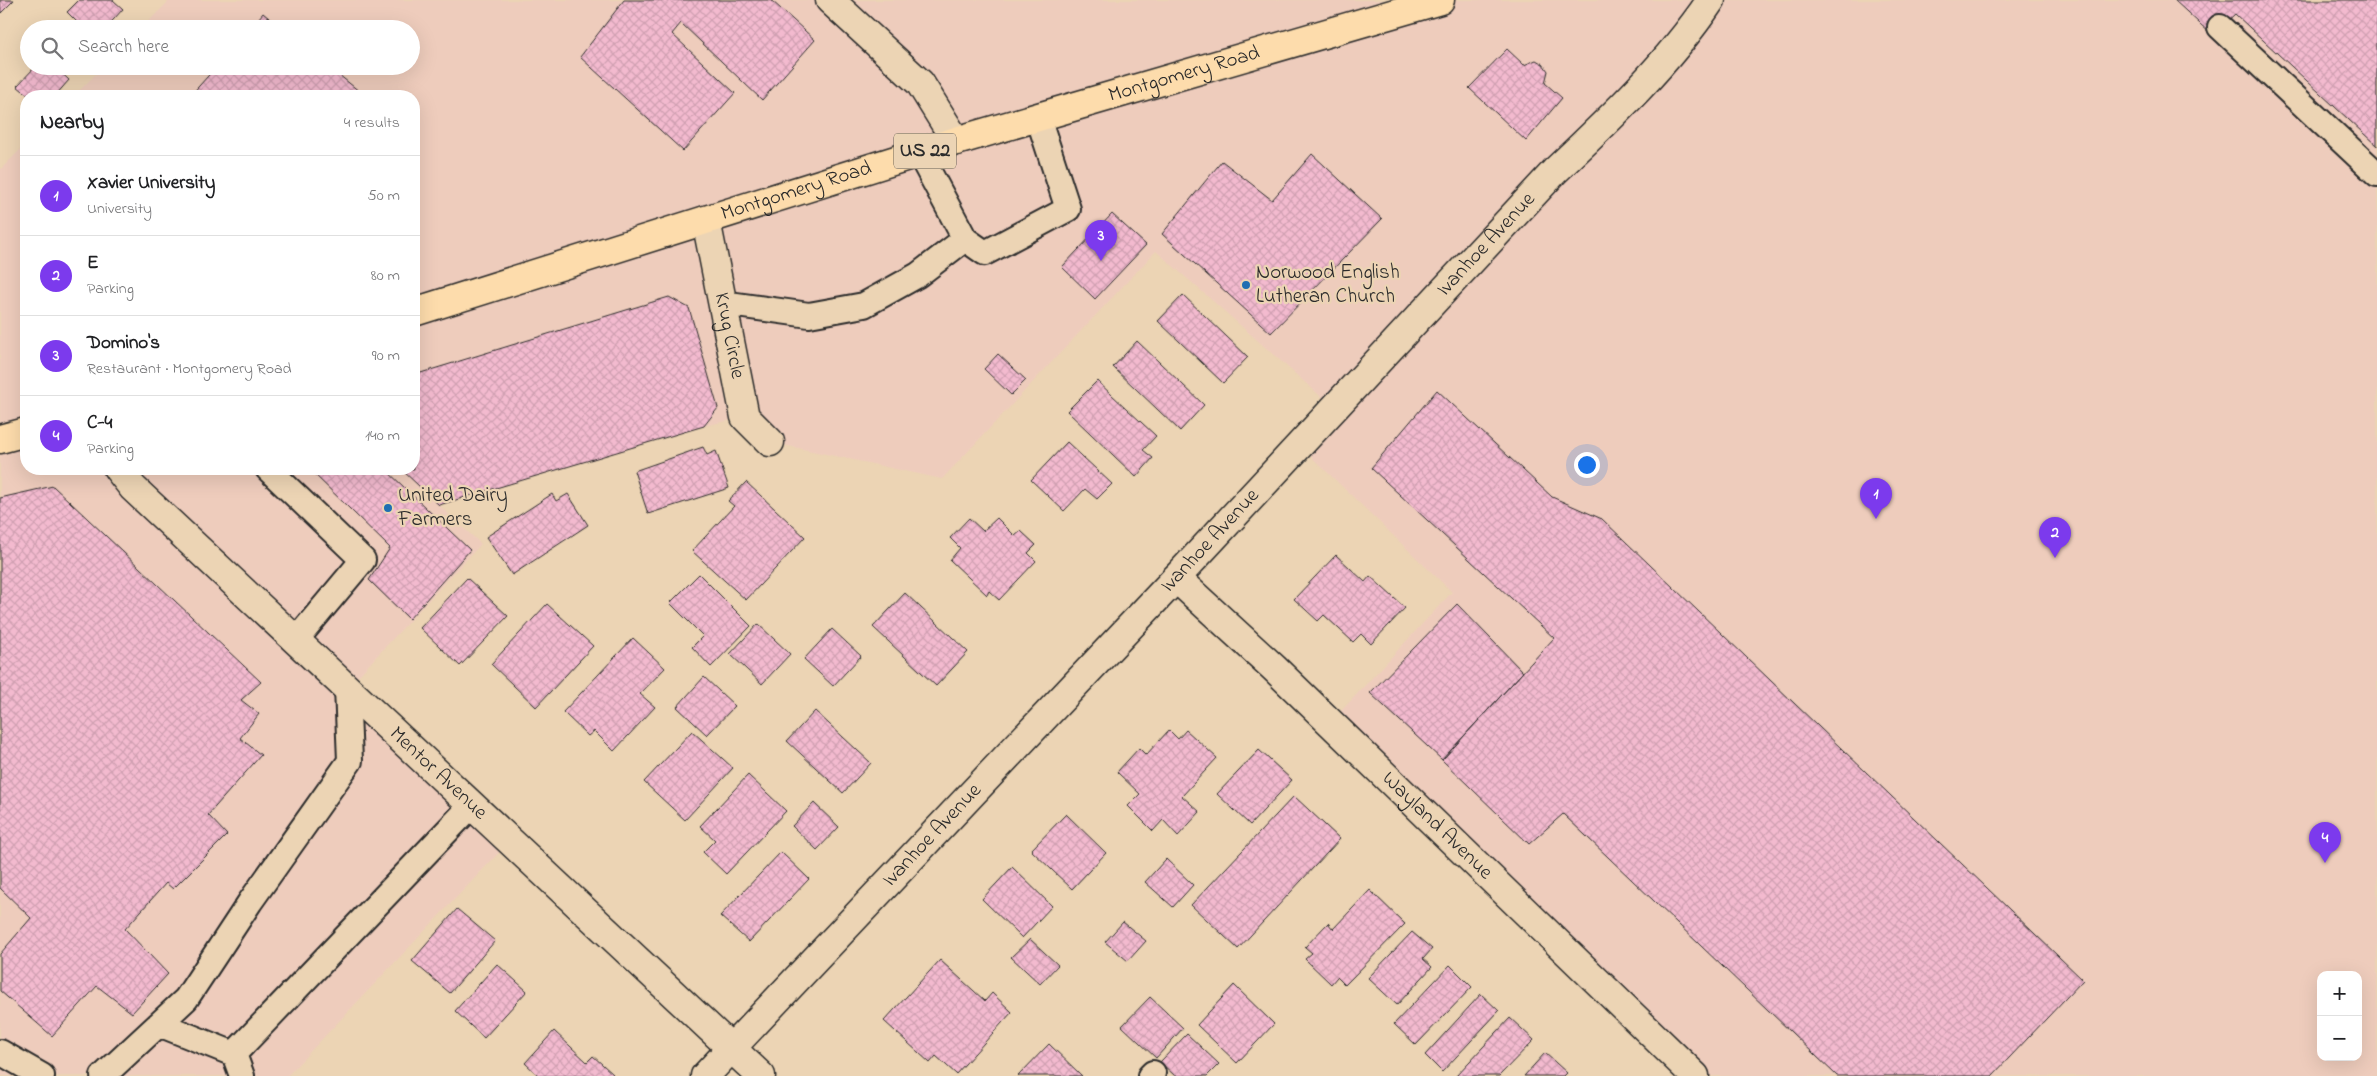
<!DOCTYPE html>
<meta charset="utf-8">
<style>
body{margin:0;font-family:"Indie Flower",sans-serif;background:#f6f6f6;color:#202124}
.controls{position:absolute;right:15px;bottom:15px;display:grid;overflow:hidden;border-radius:10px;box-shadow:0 5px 20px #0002}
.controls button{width:45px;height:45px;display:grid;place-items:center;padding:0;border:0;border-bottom:1px solid #e0e0e0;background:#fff;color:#202124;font:25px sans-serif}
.you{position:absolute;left:1586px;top:464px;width:18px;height:18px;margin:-12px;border:4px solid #fff;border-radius:50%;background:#1a73e8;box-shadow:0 0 0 8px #1a73e833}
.badge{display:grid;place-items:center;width:32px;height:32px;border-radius:50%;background:#7c3aed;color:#fff;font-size:16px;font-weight:700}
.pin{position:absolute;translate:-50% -41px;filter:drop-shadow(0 1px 2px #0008)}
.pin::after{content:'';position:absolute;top:26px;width:18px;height:15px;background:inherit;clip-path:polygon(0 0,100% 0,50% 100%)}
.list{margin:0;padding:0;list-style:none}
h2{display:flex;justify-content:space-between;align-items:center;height:65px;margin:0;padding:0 20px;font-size:21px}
h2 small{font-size:16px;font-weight:400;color:#757577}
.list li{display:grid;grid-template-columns:32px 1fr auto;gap:15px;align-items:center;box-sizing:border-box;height:80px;padding:0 20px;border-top:1px solid #e0e0e0}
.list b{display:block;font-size:19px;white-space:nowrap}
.list p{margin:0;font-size:16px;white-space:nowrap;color:#757577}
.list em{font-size:16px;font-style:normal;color:#757577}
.icon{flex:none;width:28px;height:28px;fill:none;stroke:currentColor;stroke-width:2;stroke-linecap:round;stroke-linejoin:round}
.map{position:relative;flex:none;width:2377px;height:1076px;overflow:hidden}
.search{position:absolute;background:#fff;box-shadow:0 5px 20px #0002;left:20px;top:20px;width:400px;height:55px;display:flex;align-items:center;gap:12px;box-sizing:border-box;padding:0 18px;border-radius:28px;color:#757577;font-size:19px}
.panel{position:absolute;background:#fff;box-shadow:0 5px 20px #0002;left:20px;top:90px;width:400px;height:385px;border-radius:20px}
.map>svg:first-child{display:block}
.built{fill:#eeccbc;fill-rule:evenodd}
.building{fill:url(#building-cross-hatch);stroke:#2b2b2b}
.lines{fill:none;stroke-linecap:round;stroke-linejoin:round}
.service-casing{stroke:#2b2b2b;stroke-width:28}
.minor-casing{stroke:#2b2b2b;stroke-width:31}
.primary-casing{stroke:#2b2b2b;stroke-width:31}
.service{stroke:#ecd4b4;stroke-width:24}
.minor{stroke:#ecd4b4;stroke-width:28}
.primary{stroke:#fddcac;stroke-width:28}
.poi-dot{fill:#1f6fb2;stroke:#ecd4b4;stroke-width:2}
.labels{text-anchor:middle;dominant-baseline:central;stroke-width:4.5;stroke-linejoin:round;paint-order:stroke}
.shield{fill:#ecd4b4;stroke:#655e54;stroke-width:1}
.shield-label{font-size:20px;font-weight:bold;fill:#2b2b2b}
.street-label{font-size:21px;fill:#2b2b2b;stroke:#ecd4b4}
.poi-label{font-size:21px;fill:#2b2b2b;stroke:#ecd4b4;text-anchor:start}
</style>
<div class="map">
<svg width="2377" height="1076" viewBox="0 0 2377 1076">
<defs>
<pattern id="building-cross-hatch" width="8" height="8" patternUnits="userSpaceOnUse" patternTransform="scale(1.25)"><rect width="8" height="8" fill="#f3bacf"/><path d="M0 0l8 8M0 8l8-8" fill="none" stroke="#d0a0b2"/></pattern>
</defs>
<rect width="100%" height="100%" fill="#ecd4b4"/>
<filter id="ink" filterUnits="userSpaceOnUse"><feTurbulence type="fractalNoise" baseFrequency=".02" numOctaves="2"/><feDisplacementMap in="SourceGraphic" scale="10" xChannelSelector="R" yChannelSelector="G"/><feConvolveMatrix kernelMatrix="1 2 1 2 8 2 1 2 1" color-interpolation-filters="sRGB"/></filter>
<g filter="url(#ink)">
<path class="built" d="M170 0H375L379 3 382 0H2377V1076H1695L1330 723 1452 592 1299 445 1334 408 1156 251 942 479 770 442 745 417 704 426 439 505 481 544 347 688 510 841 287 1076H0V170L26 144V469H414V96H74L104 66H411V29H141ZM2321 975H2358V1057H2321Z"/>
<path class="building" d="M0 0H14L1 13Z
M79 0H113L123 9 105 29H84L67 12Z
M624 0H771L815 40 762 100 681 23 672 34 735 93 683 151 580 57Z
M2174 0H2377V146L2235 14 2212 35Z
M263 13 282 29H250Z
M1507 49 1524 65 1536 60 1543 64 1548 71 1545 83 1562 98 1526 141 1469 88Z
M36 66H54L69 80 55 96H29L17 86Z
M217 66H328L365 96H190Z
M1312 154 1382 219 1271 333 1162 234 1222 161 1272 200Z
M1112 214 1146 245 1095 299 1062 267Z
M1183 295 1248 357 1223 383 1158 321Z
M669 297 689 308 718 408 704 426 439 505 401 469H414V375Z
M1137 341 1204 405 1180 431 1113 367Z
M998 354 1026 380 1011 395 984 369Z
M1097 381 1156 436 1143 450 1153 458 1136 477 1067 411Z
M1437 390 1552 497 1602 519 2083 980 1992 1076H1837L1563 814 1529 844 1442 760 1554 638 1371 468Z
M1067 442 1112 484 1097 499 1085 489 1064 511 1031 480Z
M703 447 707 455 716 451 729 488 648 514 634 471Z
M309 469H385L470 550 409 619 369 580 390 548Z
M746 482 805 537 746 600 692 551 734 506 728 501Z
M53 486 261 682 241 700 259 714 240 738 261 755 208 815 227 835 173 889 166 883 125 929 168 974 132 1013 97 986 52 1036 0 991V954L31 918 0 888V498Z
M552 494 556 501 568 494 588 525 512 575 486 537Z
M969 518 983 531 997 518 1015 536 1021 531 1036 545 1028 553 1036 561 999 600 989 591 987 595 950 560 960 548 950 538Z
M1336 555 1365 582 1370 576 1405 608 1371 644 1361 634 1353 642 1324 615 1318 621 1294 599Z
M699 574 751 626 711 667 692 647 703 636 670 603Z
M467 578 508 616 460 666 420 628Z
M905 593 968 652 936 686 873 627Z
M547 604 593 646 536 707 491 664Z
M1457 604 1523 672 1442 760 1370 693Z
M758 624 790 654 762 684 730 654Z
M832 629 861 656 833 686 804 659Z
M633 638 665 668 640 694 655 707 614 751 594 731 588 736 563 712Z
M704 677 735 706 707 735 677 707Z
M815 711 871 763 843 793 787 741Z
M1169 730 1178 739 1186 730 1217 758 1182 796 1200 812 1178 836 1163 820 1153 831 1128 806 1140 794 1117 772 1139 748 1146 755Z
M692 731 733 768 685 820 644 782Z
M1259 750 1292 780 1250 825 1217 794Z
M748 775 786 811 726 874 703 852 715 840 700 826Z
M1294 796 1340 839 1238 949 1191 905Z
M814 803 839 827 817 850 792 826Z
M1066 814 1106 853 1072 889 1031 850Z
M781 852 809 879 749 942 720 916Z
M1166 859 1193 885 1173 907 1145 882Z
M1012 867 1052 906 1022 938 982 899Z
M1370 890 1405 924 1345 985 1337 977 1331 984 1305 959 1312 953 1305 947 1328 923 1333 929Z
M457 909 495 941 450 993 412 961Z
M1123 922 1146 941 1128 961 1105 942Z
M1412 932 1432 949 1423 959 1432 967 1397 1005 1368 978Z
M1030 939 1058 965 1040 984 1011 957Z
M940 960 985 1001 992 993 1012 1012 956 1074 936 1056 930 1063 884 1021Z
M497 964 527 991 484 1038 455 1011Z
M1450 965 1472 987 1416 1045 1394 1024Z
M1234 985 1274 1024 1237 1063 1197 1025Z
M1481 994 1499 1011 1442 1072 1425 1055Z
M1150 997 1183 1028 1156 1058 1122 1026Z
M1510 1018 1534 1040 1499 1076H1456Z
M554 1031 587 1062 593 1056 613 1074 611 1076H539L525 1063Z
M1187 1034 1219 1064 1207 1076H1175L1160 1062Z
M1049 1044 1082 1076H1018Z
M1545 1053 1567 1073 1564 1076H1524Z"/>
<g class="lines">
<defs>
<path id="service" d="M2220 27 2377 174
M919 153 965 239 985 253 1068 209 1038 117
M722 303 809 315 864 305 918 275 965 239
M268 469 363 560 296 640
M159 1024 234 1054 472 805
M0 1052 42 1076
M234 1054 242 1076
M103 1076 186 999 250 902 350 761 347 688
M1150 1076 1153 1073"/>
<g id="minor">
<path d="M830 0 920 83 956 141"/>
<path id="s1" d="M706 220 745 417 770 442"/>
<path id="s2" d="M118 469 133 488 761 1076"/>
<path id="s3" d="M1176 578 1274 668 1695 1076"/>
<path id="s4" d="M705 1076 1176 578 1555 171C1611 118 1668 64 1711 0"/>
</g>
<g id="primary">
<path id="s5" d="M414 312 956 141 1440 0"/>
<path d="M0 439 26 432"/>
</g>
</defs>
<use href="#service" class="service-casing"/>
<use href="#minor" class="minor-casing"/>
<use href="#primary" class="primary-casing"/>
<use href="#service" class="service"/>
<use href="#minor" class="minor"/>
<use href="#primary" class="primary"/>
</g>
</g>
<g class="poi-dot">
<circle cx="1246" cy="285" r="5"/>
<circle cx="388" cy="508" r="5"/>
</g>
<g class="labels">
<rect class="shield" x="894" y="133.5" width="62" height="35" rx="4"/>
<g class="shield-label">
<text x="925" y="151">US 22</text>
</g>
<g class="street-label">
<text stroke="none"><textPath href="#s5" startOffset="806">Montgomery Road</textPath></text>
<text stroke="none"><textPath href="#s5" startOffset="401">Montgomery Road</textPath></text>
<text stroke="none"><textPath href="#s4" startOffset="1141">Ivanhoe Avenue</textPath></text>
<text stroke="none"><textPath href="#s1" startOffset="118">Krug Circle</textPath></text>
<text stroke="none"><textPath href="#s4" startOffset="736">Ivanhoe Avenue</textPath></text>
<text stroke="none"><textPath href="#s2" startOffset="442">Mentor Avenue</textPath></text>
<text stroke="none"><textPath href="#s3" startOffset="360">Wayland Avenue</textPath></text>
<text stroke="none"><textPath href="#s4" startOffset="331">Ivanhoe Avenue</textPath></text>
</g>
<g class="poi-label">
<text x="1256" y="273">Norwood English<tspan x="1256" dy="24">Lutheran Church</tspan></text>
<text x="398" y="496">United Dairy<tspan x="398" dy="24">Farmers</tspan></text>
</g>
</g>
</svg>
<div class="controls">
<button>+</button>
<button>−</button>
</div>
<div class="you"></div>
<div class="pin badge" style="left:1876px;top:519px">1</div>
<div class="pin badge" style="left:2055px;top:558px">2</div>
<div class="pin badge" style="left:1101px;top:261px">3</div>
<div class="pin badge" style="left:2325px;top:863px">4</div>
<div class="search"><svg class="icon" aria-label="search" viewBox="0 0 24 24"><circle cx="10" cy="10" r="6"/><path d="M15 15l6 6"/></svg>Search here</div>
<section class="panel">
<h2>Nearby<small>4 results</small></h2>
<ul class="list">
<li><span class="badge">1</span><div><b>Xavier University</b><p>University</p></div><em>50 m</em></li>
<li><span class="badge">2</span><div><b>E</b><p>Parking</p></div><em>80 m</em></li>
<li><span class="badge">3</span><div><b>Domino's</b><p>Restaurant · Montgomery Road</p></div><em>90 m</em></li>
<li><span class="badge">4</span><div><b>C-4</b><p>Parking</p></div><em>140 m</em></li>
</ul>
</section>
</div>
